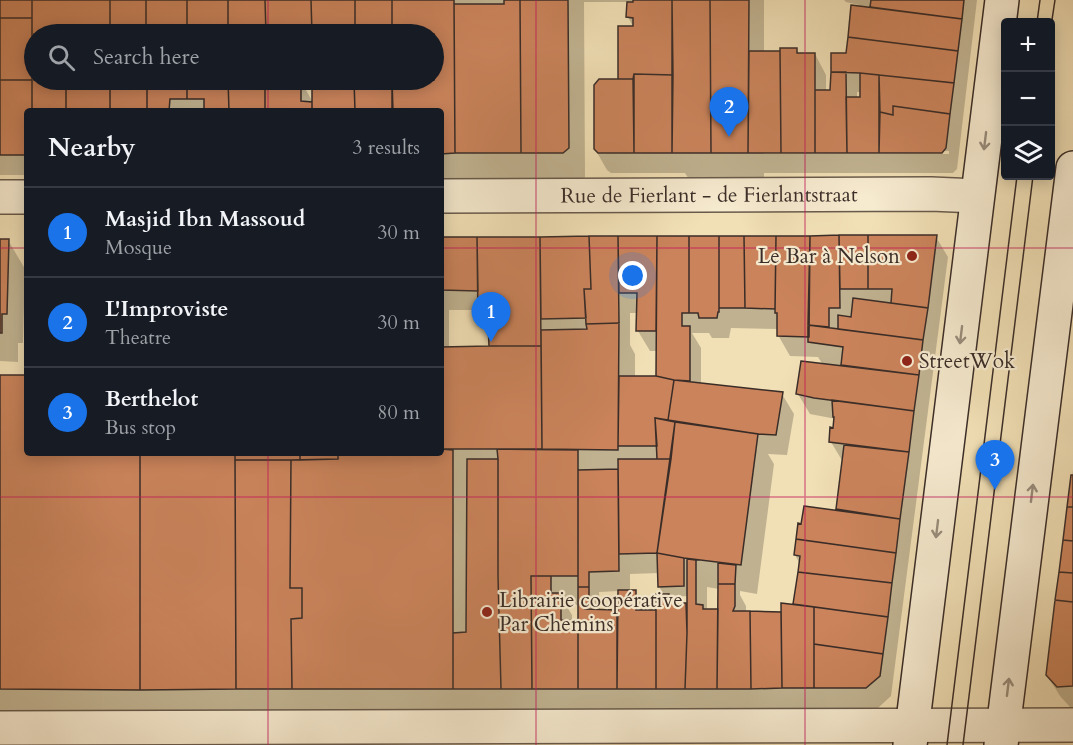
<!DOCTYPE html>
<meta charset="utf-8">
<style>
body{margin:0;font-family:Cardo,serif;background:#20242c;color:#f1f3f6}
.controls{position:absolute;right:18px;top:18px;display:grid;overflow:hidden;border-radius:6px;box-shadow:0 3px 15px #0003}
.controls button{width:54px;height:54px;display:grid;place-items:center;padding:0;border:0;border-bottom:2px solid #363941;background:#171b24;color:#f1f3f6;font:30px sans-serif}
.you{position:absolute;left:633px;top:276px;width:21px;height:21px;margin:-15px;border:4px solid #fff;border-radius:50%;background:#1a73e8;box-shadow:0 0 0 9px #1a73e833}
.badge{display:grid;place-items:center;width:39px;height:39px;border-radius:50%;background:#1a73e8;color:#fff;font-size:20px;font-weight:700}
.pin{position:absolute;translate:-50% -50px;filter:drop-shadow(0 2px 3px #0008)}
.pin::after{content:'';position:absolute;top:32px;width:21px;height:18px;background:inherit;clip-path:polygon(0 0,100% 0,50% 100%)}
.list{margin:0;padding:0;list-style:none}
h2{display:flex;justify-content:space-between;align-items:center;height:78px;margin:0;padding:0 24px;font-size:26px}
h2 small{font-size:20px;font-weight:400;color:#9ea1a6}
.list li{display:grid;grid-template-columns:39px 1fr auto;gap:18px;align-items:center;box-sizing:border-box;height:90px;padding:0 24px;border-top:2px solid #363941}
.list b{display:block;font-size:22px;white-space:nowrap}
.list p{margin:0;font-size:20px;white-space:nowrap;color:#9ea1a6}
.list em{font-size:20px;font-style:normal;color:#9ea1a6}
.icon{flex:none;width:33px;height:33px;fill:none;stroke:currentColor;stroke-width:2;stroke-linecap:round;stroke-linejoin:round}
.map{position:relative;flex:none;width:1073px;height:745px;overflow:hidden}
.search{position:absolute;background:#171b24;box-shadow:0 3px 15px #0003;left:24px;top:24px;width:420px;height:66px;display:flex;align-items:center;gap:15px;box-sizing:border-box;padding:0 21px;border-radius:33px;color:#9ea1a6;font-size:22px}
.panel{position:absolute;background:#171b24;box-shadow:0 3px 15px #0003;left:24px;top:108px;width:420px;height:348px;border-radius:6px}
.map>svg:first-child{display:block}
.shadow{fill:#0003;fill-rule:evenodd}
.building{fill:#ca835b;stroke:#3a2d28;stroke-width:1.5}
.lines{fill:none;stroke-linecap:round;stroke-linejoin:round}
.minor-casing{stroke:#685a4b;stroke-width:36}
.secondary-casing{stroke:#3a2d28;stroke-width:36}
.minor{stroke:#f6eacf;stroke-width:33}
.secondary{stroke:#f6eacf;stroke-width:33}
.tram{stroke:#3a2d28;stroke-width:1.5}
.oneway{stroke:#988c7c}
.grid{fill:none;stroke:#c2185b;stroke-width:1.5;stroke-opacity:0.55}
.poi-dot{fill:#8f2418;stroke:#f6eacf;stroke-width:2}
.labels{text-anchor:middle;dominant-baseline:central;stroke-width:4.5;stroke-linejoin:round;paint-order:stroke}
.street-label{font-size:21px;fill:#3a2d28;stroke:#f6eacf}
.poi-label{font-size:21px;fill:#3a2d28;stroke:#f6eacf;text-anchor:start}
</style>
<div class="map">
<svg width="1073" height="745" viewBox="0 0 1073 745">
<rect width="100%" height="100%" fill="#f1dfb5"/>
<filter id="stains"><feTurbulence type="fractalNoise" baseFrequency=".00333" numOctaves="4"/><feColorMatrix values="0 0 0 0 .2 0 0 0 0 .09 0 0 0 0 .02 0 0 0 .5 -.17"/></filter>
<radialGradient id="worn" r=".72"><stop offset=".6" stop-color="#630" stop-opacity="0"/><stop offset="1" stop-color="#630" stop-opacity=".3"/></radialGradient>
<path class="shadow" d="M0 0H764V52H782L796 49 799 54H815L826 75V91H832L848 55 859 7V5L846 2 844 0H977L957 169 953 173H764V181H690L685 173H611L607 170 595 149 620 81 634 28 628 17V2H584L585 177 580 182H441V111H27V175H0ZM34 34H434V80H313L314 104 300 80H94V82H74L73 80H34ZM857 92H862V99H857ZM764 151H949V154H764Z
M936 237 948 257 891 696 878 708 548 709V717L0 723V377L27 376V453H441V238ZM449 310H480V321L490 340V347L449 348ZM630 313H638V331L650 351H657V378L635 377V354L630 345ZM731 328 778 329V335L790 356 818 357 823 365 798 394 810 414 836 419 831 442 843 462 837 511 795 555 800 564 795 606 782 613H746V606L740 595V591L757 594 774 464 768 454 787 455 794 414 782 394 701 384V348L692 333H709L712 338H729ZM659 573V586L664 596 657 611H647L635 591H630V574ZM707 587 719 589V611H707ZM619 591V612L600 611 599 592ZM688 596V604H673L668 597ZM566 605H580L579 622H572V615Z
M0 240H8L25 269 23 343H18V362L0 361Z
M1073 470V707H1070L1060 696 1047 675Z"/>
<path class="building" d="M0 0H32V18H0Z
M32 0H110V34H34V80H66V111H32Z
M110 0H146V34H110Z
M146 0H187V34H146Z
M187 0H228V34H187Z
M228 0H265L266 34H228Z
M265 0H311L312 34H266Z
M311 0H355V34H312Z
M355 0H392V34H355Z
M392 0H454L455 153 441 154V111H392V80H434V34H392Z
M504 0H520L521 153H455L454 4H504Z
M520 0H568L569 148 563 153H521Z
M633 0H672L673 75 634 74 633 79H618V26H633V18L626 17 627 2H633Z
M672 0H710L711 153H672Z
M710 0H749L748 153H711Z
M871 0H964L962 19 870 7Z
M851 5 962 19 958 51 848 37Z
M0 18H32V80H0Z
M848 37 958 51 954 83 860 73 831 72V53H846Z
M780 48H797V53H815V153H781Z
M749 51H780L781 153H748Z
M831 72H846L847 153H815V90H830Z
M860 73 879 75V153H847L846 97H860Z
M634 74 673 75 672 153H634Z
M879 75 954 83 950 114 893 106V115L880 112Z
M599 79H633L634 153H598L594 149V85Z
M0 80H32V111H27V155H0Z
M92 80H110V111H66V81H92Z
M110 80H147V111H110Z
M147 80H187V99H170L169 111H147Z
M187 80H228L229 111H204V99H187Z
M228 80H249V86H265V111H229Z
M265 80H301V101L312 102V111H265Z
M312 80H354L355 111H312Z
M354 80H392L393 111H355Z
M893 106 950 114 946 148 942 153H879L880 112 893 115Z
M839 235 840 308H829V327L808 325 810 236Z
M839 235H868V289H840Z
M868 235H937L928 308 891 303 892 289H868Z
M589 236 591 289H584L586 318 541 319 540 237Z
M589 236H618L619 323 586 324 584 289H591Z
M618 236H657L656 331H636L637 293H619Z
M657 236H689V313H682V326H690V381L674 380 656 376Z
M689 236H719V312H718L717 318H699L698 313H689Z
M719 236H744L745 308H719Z
M744 236H776L775 309 745 308Z
M776 236H810L809 337 777 336V313H775Z
M441 237H477L478 291 441 290Z
M477 237H540L541 346H489L488 322H478Z
M0 239H9L7 314H2V333H0Z
M853 298 928 308 923 340 838 329V315L851 317Z
M619 323 618 450 542 449 541 330 587 329 586 324Z
M808 325 923 340 919 375 841 365 843 347 808 342Z
M489 346H541L542 449H441V347Z
M801 361 919 375 914 411 814 398 796 394Z
M0 375H27V453H140V690L0 689Z
M619 376H656L674 380 668 420 655 418 657 446H618Z
M674 380 783 392 776 435 758 434 668 420Z
M832 400 914 411 909 452 829 442 830 427 833 428 834 417H833Z
M655 418 675 422 671 459H657Z
M675 422 758 434 741 565 684 558 657 553Z
M844 445 909 452 900 519 836 509Z
M441 449 453 450V689H292L291 619 302 618V588H290L291 460 338 459V453H441Z
M497 449 578 450V576H531L532 689H501L498 576V459Z
M140 453H235L236 689 140 690Z
M235 453H300V460H235Z
M300 453H338V459L300 460Z
M467 459H498V576L501 689H453V633L466 632Z
M618 459H671L657 553 619 554Z
M235 460H291L290 588H302V618L291 619 292 689H236Z
M618 469 619 571 589 572V587H578V470Z
M1071 475H1073V507H1067Z
M804 506 900 519 896 553 796 539 798 523 801 524Z
M1067 507H1073V541L1063 540Z
M796 539 896 553 892 583 798 572 800 556 794 555Z
M1063 540 1073 541V573L1059 572Z
M657 553 684 558V586L658 587Z
M687 559 696 560V604L703 605V609H718L717 689H685L687 633Z
M718 563 736 565 735 584H718Z
M798 572 892 583 888 617 793 604Z
M1059 572 1073 573V602L1055 600Z
M531 576H551V593H561V620L578 621V689H532Z
M718 584H735V606L733 611H750L751 689H717Z
M578 587H589V605L585 604V609L617 610V689H578Z
M618 590H636V610H656V689H617Z
M656 594H669V603H686L687 633 685 689H656Z
M1055 600 1073 602V686L1057 687 1046 675Z
M781 603 814 607V688H782Z
M814 607 888 617 883 654 814 644Z
M750 611 781 612 782 688 751 689Z
M814 644 883 654 880 676 866 688H814Z"/>
<g class="lines">
<defs>
<g id="minor">
<path id="s1" d="M441 196 931 194 977 196"/>
<path d="M0 197H27"/>
<path d="M0 728 1073 725"/>
</g>
<path id="secondary" d="M910 745 1002 0
M1001 745 1073 168"/>
</defs>
<use href="#minor" class="minor-casing"/>
<use href="#secondary" class="secondary-casing"/>
<use href="#minor" class="minor"/>
<use href="#secondary" class="secondary"/>
<path class="tram" d="M1037 22 1040 0
M1050 33 1055 0
M947 745 1017 176
M963 745 1033 176"/>
</g>
<defs><path id="oneway-shaft" d="M-6 0H5M1.5-3L5.5 0L1.5 3" fill="none" stroke-width="1.6" stroke-linecap="round" stroke-linejoin="round" transform="scale(1.5)"/></defs>
<g class="oneway">
<use href="#oneway-shaft" transform="translate(985 141) rotate(97)"/>
<use href="#oneway-shaft" transform="translate(961 335) rotate(97)"/>
<use href="#oneway-shaft" transform="translate(1032 493) rotate(-83)"/>
<use href="#oneway-shaft" transform="translate(937 529) rotate(97)"/>
<use href="#oneway-shaft" transform="translate(1008 687) rotate(-83)"/>
</g>
<path class="grid" d="M268 0V34M536 0V745M805 0V745M268 80V111M0 248H27M441 248H1073M268 453V745M0 497H1073"/>
<g class="poi-dot">
<circle cx="912" cy="256" r="6"/>
<circle cx="907" cy="361" r="6"/>
<circle cx="487" cy="612" r="6"/>
</g>
<g class="labels">
<g class="street-label">
<text stroke="none"><textPath href="#s1" startOffset="268">Rue de Fierlant - de Fierlantstraat</textPath></text>
</g>
<g class="poi-label">
<text x="900" y="256" text-anchor="end">Le Bar à Nelson</text>
<text x="919" y="361">StreetWok</text>
<text x="499" y="600">Librairie coopérative<tspan x="499" dy="24">Par Chemins</tspan></text>
</g>
</g>
<rect width="100%" height="100%" filter="url(#stains)"/>
<rect width="100%" height="100%" fill="url(#worn)"/>
</svg>
<div class="controls">
<button>+</button>
<button>−</button>
<button><svg class="icon" aria-label="layers" viewBox="0 0 24 24"><path d="M12 4l9 5-9 5-9-5zM3 14l9 5 9-5"/></svg></button>
</div>
<div class="you"></div>
<div class="pin badge" style="left:491px;top:342px">1</div>
<div class="pin badge" style="left:729px;top:137px">2</div>
<div class="pin badge" style="left:995px;top:490px">3</div>
<div class="search"><svg class="icon" aria-label="search" viewBox="0 0 24 24"><circle cx="10" cy="10" r="6"/><path d="M15 15l6 6"/></svg>Search here</div>
<section class="panel">
<h2>Nearby<small>3 results</small></h2>
<ul class="list">
<li><span class="badge">1</span><div><b>Masjid Ibn Massoud</b><p>Mosque</p></div><em>30 m</em></li>
<li><span class="badge">2</span><div><b>L'Improviste</b><p>Theatre</p></div><em>30 m</em></li>
<li><span class="badge">3</span><div><b>Berthelot</b><p>Bus stop</p></div><em>80 m</em></li>
</ul>
</section>
</div>
